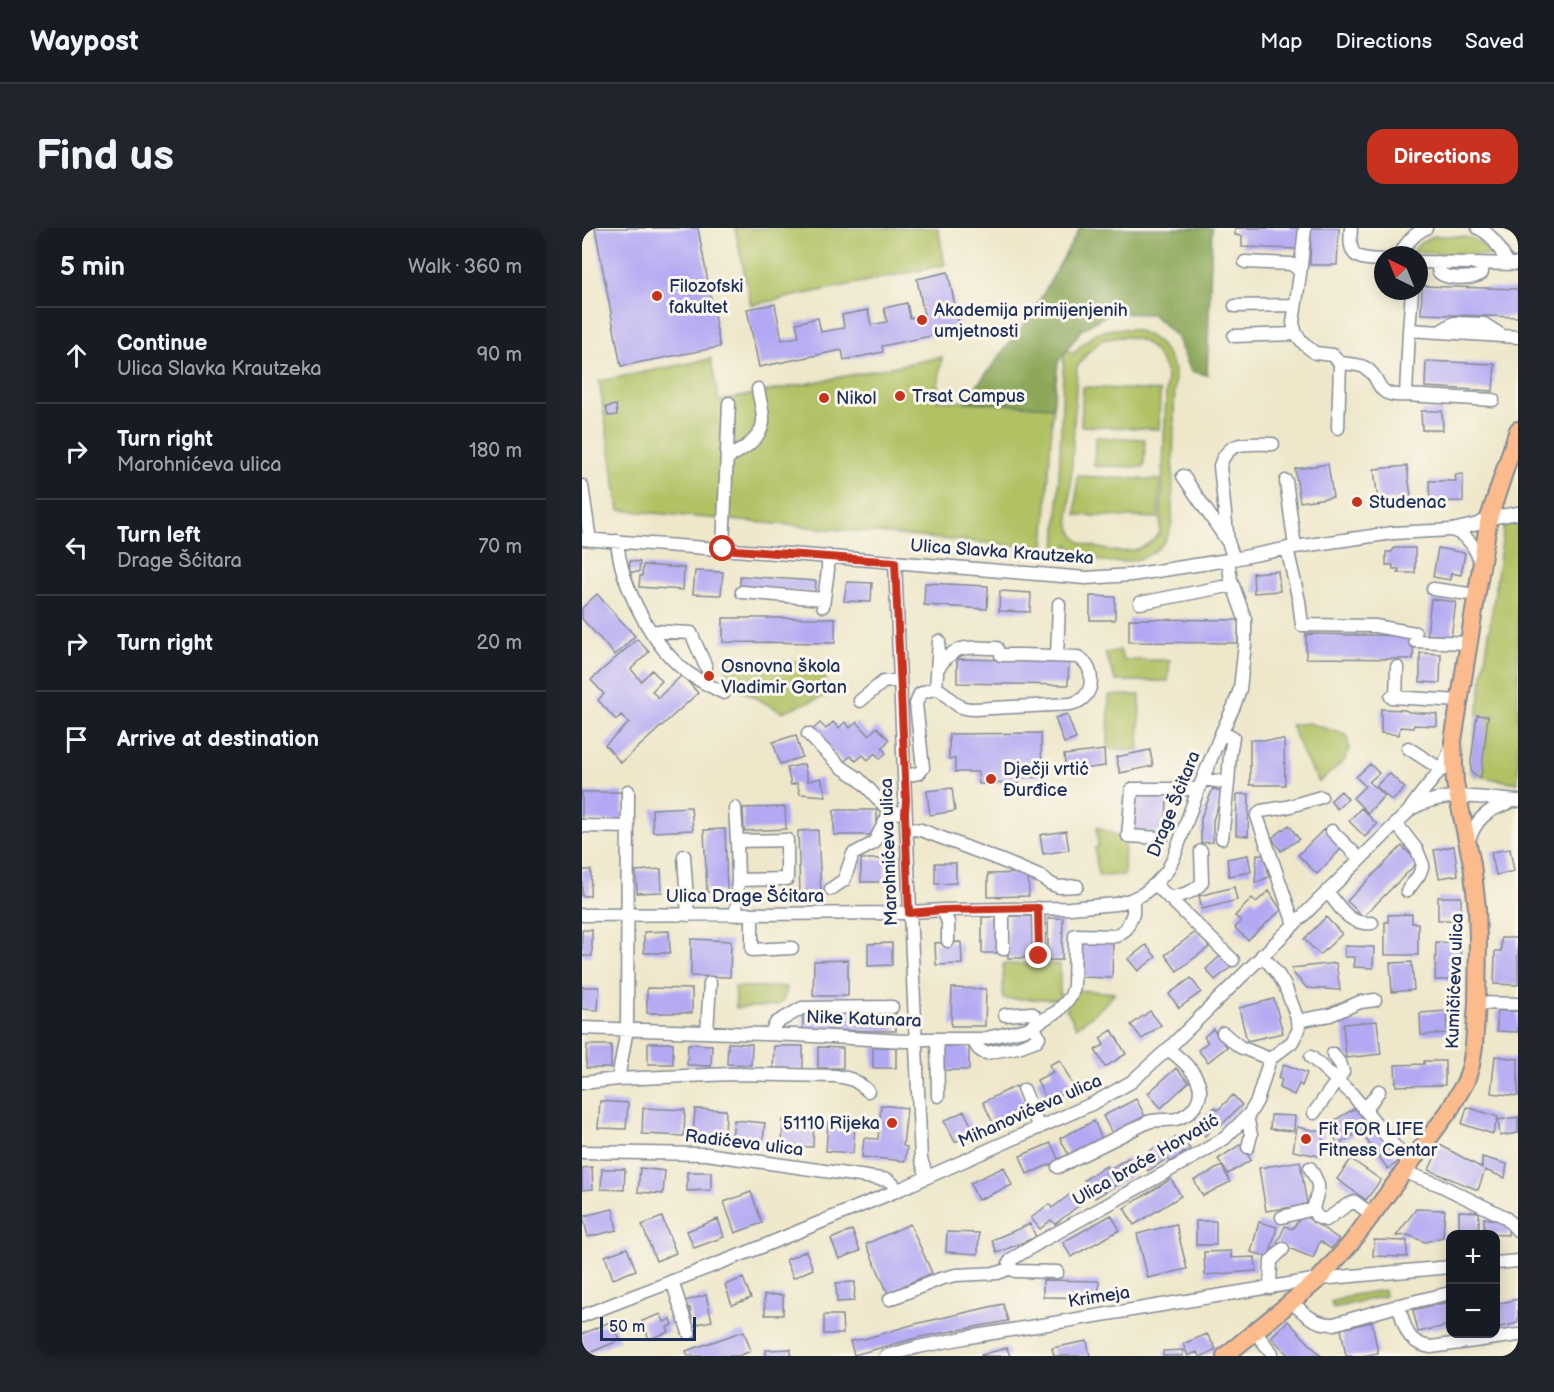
<!DOCTYPE html>
<meta charset="utf-8">
<style>
body{margin:0;font-family:"Balsamiq Sans",sans-serif;background:#20242c;color:#f1f3f6}
.controls{position:absolute;right:18px;bottom:18px;display:grid;overflow:hidden;border-radius:12px;box-shadow:0 3px 15px #0003}
.controls button{width:54px;height:54px;display:grid;place-items:center;padding:0;border:0;border-bottom:2px solid #363941;background:#171b24;color:#f1f3f6;font:30px sans-serif}
.compass{position:absolute;left:792px;top:18px;width:54px;height:54px;border-radius:50%;background:#171b24;box-shadow:0 3px 15px #0003;rotate:317deg}
.scale{position:absolute;left:18px;bottom:15px;width:96px;box-sizing:border-box;padding-left:6px;border:3px solid #1b2f5e;border-top:0;font-size:16px;line-height:21px;white-space:nowrap;color:#1b2f5e;-webkit-text-stroke:4px #fbf7ec;paint-order:stroke}
.stop{position:absolute;width:18px;height:18px;margin:-14px;border:4px solid #c8321e;border-radius:50%;background:#fff}
.stop.end{background:#c8321e;border-color:#fff;box-shadow:0 2px 6px #0008}
.list{margin:0;padding:0;list-style:none}
h2{display:flex;justify-content:space-between;align-items:center;height:78px;margin:0;padding:0 24px;font-size:26px}
h2 small{font-size:20px;font-weight:400;color:#9ea1a6}
.list li{display:grid;grid-template-columns:39px 1fr auto;gap:18px;align-items:center;box-sizing:border-box;height:96px;padding:0 24px;border-top:2px solid #363941}
.list b{display:block;font-size:22px;white-space:nowrap}
.list p{margin:0;font-size:20px;white-space:nowrap;color:#9ea1a6}
.list em{font-size:20px;font-style:normal;color:#9ea1a6}
.icon{flex:none;width:33px;height:33px;fill:none;stroke:currentColor;stroke-width:2;stroke-linecap:round;stroke-linejoin:round}
.map{position:relative;flex:none;width:936px;height:1128px;overflow:hidden;border-radius:18px}
header{display:flex;align-items:center;gap:36px;box-sizing:border-box;height:84px;padding:0 30px;background:#171b24;border-bottom:2px solid #363941}
header strong{font-size:28px}
nav{display:flex;gap:33px;margin-inline-start:auto;font-size:21px}
.intro{display:flex;align-items:center;justify-content:space-between;box-sizing:border-box;height:144px;padding:0 36px}
h1{margin:0;font-size:42px}
.button{padding:15px 27px;border-radius:18px;background:#c8321e;color:#fff;font-size:21px;font-weight:700}
main{display:flex;gap:36px;padding:0 36px}
aside{flex:1;background:#171b24;border-radius:18px;box-shadow:0 3px 15px #0003}
.map>svg:first-child{display:block}
.green{fill:#b1c164;stroke:#667861;stroke-width:1.5;fill-rule:evenodd}
.forest{fill:#8ca75a;stroke:#546b5c;stroke-width:1.5}
.building{fill:#b3a8f3}
.lines{fill:none;stroke-linecap:round;stroke-linejoin:round}
.minor-casing{stroke:#848b94;stroke-width:15}
.major-casing{stroke:#848b94;stroke-width:20}
.minor{stroke:#fff;stroke-width:12}
.major{stroke:#fbbb8d;stroke-width:16}
.route{stroke:#c8321e;stroke-width:8}
.poi-dot{fill:#c8321e;stroke:#fbf7ec;stroke-width:2}
.labels{text-anchor:middle;dominant-baseline:central;stroke-width:6;stroke-linejoin:round;paint-order:stroke}
.poi-label{font-size:18px;fill:#1b2f5e;stroke:#fbf7ec;text-anchor:start}
.street-label{font-size:18px;fill:#1b2f5e;stroke:#fbf7ec}
</style>
<header>
<strong>Waypost</strong>
<nav><a>Map</a><a>Directions</a><a>Saved</a></nav>
</header>
<div class="intro"><h1>Find us</h1><a class="button">Directions</a></div>
<main>
<aside>
<h2>5 min<small>Walk · 360 m</small></h2>
<ul class="list">
<li><svg class="icon" aria-label="ahead" viewBox="0 0 24 24"><path d="M12 20V5M6 11l6-6 6 6"/></svg><div><b>Continue</b><p>Ulica Slavka Krautzeka</p></div><em>90 m</em></li>
<li><svg class="icon" aria-label="right" viewBox="0 0 24 24"><path d="M7 20v-9h11M14 6l5 5-5 5"/></svg><div><b>Turn right</b><p>Marohnićeva ulica</p></div><em>180 m</em></li>
<li><svg class="icon" aria-label="left" viewBox="0 0 24 24"><path d="M17 20v-9H6M10 6l-5 5 5 5"/></svg><div><b>Turn left</b><p>Drage Šćitara</p></div><em>70 m</em></li>
<li><svg class="icon" aria-label="right" viewBox="0 0 24 24"><path d="M7 20v-9h11M14 6l5 5-5 5"/></svg><div><b>Turn right</b></div><em>20 m</em></li>
<li><svg class="icon" aria-label="arrive" viewBox="0 0 24 24"><path d="M6 21V4h12l-3 4 3 4H6"/></svg><div><b>Arrive at destination</b></div></li>
</ul>
</aside>
<div class="map">
<svg width="936" height="1128" viewBox="0 0 936 1128">
<rect width="100%" height="100%" fill="#fbf7ec"/>
<filter id="ink" filterUnits="userSpaceOnUse"><feTurbulence type="fractalNoise" baseFrequency=".0167" numOctaves="2"/><feDisplacementMap in="SourceGraphic" scale="12" xChannelSelector="R" yChannelSelector="G"/><feConvolveMatrix kernelMatrix="1 2 1 2 8 2 1 2 1" color-interpolation-filters="sRGB"/></filter>
<filter id="wash" filterUnits="userSpaceOnUse"><feTurbulence type="fractalNoise" baseFrequency=".008" numOctaves="4" result="noise"/><feDisplacementMap in="SourceGraphic" scale="24" xChannelSelector="R" yChannelSelector="G"/><feGaussianBlur stdDeviation="1.35" result="paint"/><feColorMatrix in="noise" values="0 0 0 0 0 0 0 0 0 0 0 0 0 0 0 0 0 1.4 0 .05"/><feComposite in="paint" operator="in"/></filter>
<g filter="url(#wash)">
<rect width="100%" height="100%" fill="#eee7ca"/>
<path class="green" d="M153 0H356L363 37 169 77Z
M852 8C878 9 895 4 910 28L830 24 838 15Z
M530 101H550L564 106 576 114 585 126 593 143 590 293C589 298 588 303 586 307 572 338 523 340 497 325 492 323 489 319 486 316L485 330 474 329 482 122 493 125 497 119 514 105ZM537 109C541 109 547 109 551 110 570 114 580 132 585 148L578 304C562 326 538 327 514 319 509 318 501 316 497 313 491 308 488 299 487 292L495 139 506 124 520 112Z
M360 129 354 172 471 179 462 320 37 282 17 153 129 131 137 173Z
M501 159 578 163 577 201 499 198Z
M513 209 563 211 562 239 512 238Z
M495 248 578 252 576 290 494 287Z
M936 295V555L894 548 889 544V533L922 298Z
M538 422 541 432H588L586 453H534L523 425Z
M242 433 244 468 200 484 146 455 143 435Z
M527 467H558L557 522 526 521Z
M726 495 765 507 767 521 762 533 737 554 721 527 709 497Z
M515 599 543 611 542 647 516 648 513 620 516 619Z
M421 736H478V771H421Z
M153 759H205C204 767 202 774 194 778L154 780Z
M495 762 533 765C521 779 509 790 494 799L484 780Z
M802 1062 803 1068 751 1080 749 1074 771 1067Z"/>
<path class="forest" d="M498 0H630L625 147 609 143 594 108 570 86 527 85 499 102 476 134 471 179 383 173 450 86Z"/>
<g id="blocks">
<path class="building" d="M13 0H116L138 119 39 138Z
M653 0H718L716 21 660 19V8L653 7Z
M729 0H757L755 37H728Z
M366 44 378 102 300 118 301 124 262 132 260 122 177 139 165 81 193 76 200 112 217 109 214 95 236 90 239 104 262 100 260 87 286 82 289 97 305 94 302 80 325 75 328 90 342 87 335 51Z
M840 58 936 61V89L839 86Z
M844 133 913 136 911 163 843 159Z
M34 177 35 187 26 188 24 179Z
M839 183H860L861 202H840Z
M746 236 751 269 718 274 713 241Z
M825 238 829 269 796 274 792 241Z
M881 246V273L848 274 847 253H874L873 247Z
M812 320H833V345H816L817 341H811V337H804V324H810Z
M856 320 883 325 879 347 869 345 868 352 851 349Z
M48 333 58 334 57 344H47Z
M61 337 102 340 101 362 57 359 58 348H60Z
M113 343 141 344 139 367 111 366Z
M696 343 698 363 672 365 671 345Z
M158 348 234 353 233 364 158 359Z
M265 354 290 355 289 374 262 373Z
M343 355 406 358 405 381 342 377Z
M418 363 449 365 448 384 417 383Z
M15 366 53 408 33 427 0 391V380Z
M508 368 533 369V392H508Z
M849 371 874 374 869 409 845 406Z
M141 390H253V415L141 414Z
M547 391 657 392 656 415 547 414Z
M724 406 832 408 831 431 724 430Z
M55 411 67 424 49 441 59 453 70 442 80 453 70 463 76 470 100 447 116 465 39 535 23 517 47 495 39 487 34 492 16 472 22 466 9 452Z
M838 425 859 426 858 455 838 454Z
M375 431 487 433 486 457 375 455Z
M799 481 823 482 827 484 855 486V498L832 497 831 500 818 499 817 507 799 505Z
M485 486 494 511 482 515 473 490Z
M895 487 906 488 899 549 894 548 889 544V533Z
M251 494 257 500 263 494 268 500 275 494 287 507 295 499 307 512 300 520 304 525 298 531 293 525 286 532 281 527 274 533 269 528 261 534 230 502 238 495 244 501Z
M459 505 460 549H437V555L397 556 396 544H373V531H367V506Z
M214 507 220 529 198 536 191 514Z
M668 512H702L703 557H668Z
M522 522 523 538 484 543 482 527Z
M568 522 571 538 538 545 534 529Z
M222 536 226 553 239 550 244 568 218 566 215 555 209 557 205 540Z
M788 536 797 545 787 554 802 568 786 585 771 570 783 558 774 549Z
M807 545 823 560 810 573 794 558Z
M370 560 373 583 348 587 345 563Z
M631 560 641 565 631 592V614L619 615V590Z
M759 563 766 571 755 581 748 573Z
M0 564H41V593H0Z
M554 566 585 567 584 605 552 603Z
M655 566H667L666 608 654 607Z
M109 579 111 602 71 604 70 581Z
M203 579 204 601 162 603 161 580Z
M779 580 795 596 783 609 767 593Z
M252 582H295V607H252Z
M707 597 717 611 699 623 690 610Z
M143 601 145 663 125 664 122 602Z
M742 601 761 619 735 646 716 627Z
M236 602 239 665 218 666 216 603Z
M484 603 487 622 461 626 458 607Z
M820 618 836 634 781 689 765 673Z
M872 618 876 647 857 650 852 622Z
M928 621 932 643 914 647 909 624Z
M675 626 683 627 687 649 673 655Z
M666 627 669 644 647 648 645 631Z
M279 631H303V654H279Z
M353 635H374V655L353 656Z
M79 641 80 664 55 665 54 643Z
M0 642H9L8 668H0Z
M446 645 447 668 406 669V646Z
M652 659 655 672 620 681 617 668Z
M687 663 699 682 666 712 653 700 659 693 653 688 670 670 674 674Z
M856 669H879V692H856Z
M830 686V695H836V727H803V694H806V687Z
M426 688H455V730H426Z
M400 689H416L415 725H400Z
M744 689 760 706 738 727 722 711Z
M466 690H481L480 732H466Z
M0 702H10V728H0Z
M87 703 88 725H62V704Z
M615 703 627 719 595 743 583 727Z
M919 710H936V757L912 756 913 723H919Z
M109 711 149 713 148 749 109 748Z
M498 711 531 712 530 750 496 749Z
M379 714 380 736 354 737 353 715Z
M854 714 879 715 877 752H853Z
M310 715V737L286 738V716Z
M564 717 574 729 556 743 546 731Z
M763 718 792 719 791 740 772 739 773 729H763Z
M639 727 649 739 633 752 624 741Z
M266 732V768H231L232 733Z
M830 734 832 762 810 764 808 735Z
M754 735 758 762 725 760 711 745 710 740Z
M609 750 619 764 597 780 587 766Z
M0 759H17L16 782 0 781Z
M65 760 110 761V785H65Z
M370 760 404 761 403 798H369Z
M692 771 701 805 665 813 657 780Z
M568 783 579 797 560 811 549 797Z
M864 783 865 805 839 807 838 785Z
M915 783H936V804L915 803Z
M221 784 314 785V803L221 802Z
M795 793 799 826 764 830 761 796Z
M631 801 645 819 626 834 616 822 626 814 622 809Z
M530 802 544 826 523 839 513 822 522 817 518 810Z
M66 815H91V836H66Z
M146 815 170 816 169 837 145 836Z
M106 816 130 817 129 838 105 837Z
M5 817H29V840H4Z
M192 818H221V841L191 840Z
M361 818H387V842H361Z
M236 819 261 820V840H236Z
M291 819H314V840H291Z
M913 828 936 831V868L909 865Z
M478 832 492 860 465 873 455 852 471 844 467 837Z
M842 833H863V857L814 858 813 837 842 836Z
M702 836 725 845 720 858 717 856 712 867 697 860 700 852 696 850Z
M594 840 607 854 579 880 566 865Z
M434 858 445 880 412 897 401 874Z
M651 867 660 877 639 897 636 895 623 908 613 898 633 879 636 882Z
M554 871 564 890 531 907 521 888Z
M18 873 46 875 44 901 16 900Z
M299 877 325 880 321 918 325 919 323 933 280 929 282 910 296 911Z
M775 879 817 933 806 941 778 903 756 917 746 896Z
M885 879 916 889 911 906 880 896Z
M61 880 103 882 102 908 60 906Z
M113 881 144 882 143 909 111 907Z
M382 883 393 905 373 914 362 893Z
M689 887 713 888 712 903 688 901Z
M936 889V905L918 908 916 892Z
M152 892 183 895 181 913 150 909Z
M201 892 232 893 231 919 200 918Z
M512 893 520 911 487 928 478 910Z
M246 894 273 897 271 925 244 923Z
M715 899 742 904 737 928 711 923Z
M599 906 608 921 588 934 586 930 566 943 558 930 579 915 581 918Z
M469 915 477 933 445 946 438 928Z
M659 916 669 932 646 946 636 931Z
M858 917 900 940V929L925 936 923 950 903 942 896 962 847 942Z
M546 930 554 944 513 970 502 952 524 938 526 942Z
M769 931 799 952 784 972 755 951Z
M718 933 725 977 684 983 677 940Z
M640 938 648 954 621 968 612 952Z
M10 939 11 961 0 962V940Z
M422 939 430 957 396 972 388 955Z
M58 940 83 943 81 966 56 964Z
M20 941H43L42 962 19 961Z
M105 944H129V962L105 963Z
M589 951 599 968 552 997 542 980Z
M169 964 180 995 153 1005 142 974Z
M490 965 499 976 473 996 469 992 458 1001 449 990 467 976 470 980Z
M31 981 35 1002 6 1009 1 988Z
M834 981 863 982 861 1009 843 1014 826 1007 814 1008Z
M877 983 897 984V1005H877Z
M529 987 538 1002 489 1029 481 1014Z
M721 987 757 1011 749 1021 738 1013 731 1030 695 1015 703 998 710 1001Z
M80 989 94 1025 74 1033 60 997Z
M902 990 919 993 927 996 926 1007 902 1006Z
M136 991 142 1009 112 1020 105 1003Z
M614 993H634V1017H614Z
M677 994 695 999 687 1029 669 1024Z
M328 996 350 1045 306 1065 284 1016Z
M448 996 454 1009 415 1025 410 1012Z
M594 996 605 1041 566 1050 555 1006Z
M270 1002 278 1023 257 1031 249 1011Z
M365 1004 397 1005 396 1026 364 1024Z
M792 1012 825 1013V1029L791 1028Z
M45 1020 54 1042 31 1051 23 1028Z
M224 1023 231 1041 211 1050 204 1032Z
M649 1023V1030L673 1029 674 1043 623 1047 622 1024Z
M161 1050 169 1070 150 1077 143 1057Z
M461 1052 517 1053V1070L461 1069Z
M273 1054 272 1073 255 1074 254 1055Z
M124 1067 130 1093 111 1097 108 1080 104 1081 103 1073Z
M182 1067H201V1087H183Z
M936 1071V1095L914 1100V1076Z
M867 1074 868 1097 836 1104 831 1082Z
M421 1076 426 1093 338 1109 272 1127 268 1113 282 1111 333 1096Z
M79 1086 82 1094 89 1091 91 1097 85 1099 87 1104 67 1111 60 1093Z
M242 1087H260L261 1106H242Z
M30 1093 38 1112 0 1128V1106Z
M706 1093 739 1128H707L689 1109Z
M790 1094 796 1125 780 1128H764L759 1101Z
M162 1103 169 1123 156 1128H106L104 1123Z
M625 1106 634 1121 621 1128H617L615 1124 606 1128 601 1116Z
M505 1113 508 1128H472L470 1120Z
M425 1120 428 1128H399V1127Z
M209 1121V1128H184V1122Z
M601 1122V1128H581V1123Z"/>
</g>
</g>
<g filter="url(#ink)">
<use href="#blocks" fill-opacity="0" stroke="#848b94" stroke-width="1.5"/>
<g class="lines">
<defs>
<path id="minor" d="M769 0C766 30 774 31 801 32
M896 0C911 6 919 23 926 36
M818 27C823 16 833 5 844 0
M663 34 709 36 716 41 718 46 711 95 714 106 723 117 733 125 751 127 758 135 756 200
M837 34 936 36
M855 34C855 37 856 42 857 44 864 52 893 51 900 45L899 36
M718 46 723 0
M830 63 827 102 936 109
M653 78 713 77
M857 104 872 95 902 96 921 108
M652 108 714 106
M758 135C766 136 775 136 782 139 803 151 789 169 824 167L911 172
M824 167 827 102
M145 230C158 223 179 212 181 194 182 185 177 170 176 161
M601 248 646 314 652 331
M704 253 713 319
M0 258 8 312
M870 302C887 308 893 319 899 336
M0 311 275 331 504 350 549 347 646 332 713 319 811 305 870 302 896 296 907 290 936 285
M35 313C39 358 70 418 106 445 117 453 130 459 142 465
M646 314 638 238C646 211 667 216 691 216
M705 320 717 373 720 397 793 398 833 405V413L887 415
M141 321 147 175
M313 334C322 533 329 732 339 931L345 949
M851 361 894 367
M160 364 241 371
M558 375 651 357
M241 378 246 342V328
M69 403 109 405 124 439
M475 428 477 376
M356 440C375 414 386 420 415 420
M354 461 357 413
M809 469 878 473
M814 469 815 439
M278 473 301 454 318 452
M226 506 258 538 276 550 285 559 308 584
M639 506 651 509 648 527 646 555
M826 520 860 542
M323 548 337 545 341 540 334 476 338 466C362 454 360 467 377 478 381 480 387 481 392 481L488 476C489 476 496 474 497 473 514 464 512 437 496 429L441 427H419
M622 551 646 555 640 610
M46 563 45 801 36 851 149 846 253 848C269 850 274 852 286 863
M153 580 155 613
M829 581C865 561 897 570 936 573
M814 595 835 622 841 637 837 647 825 663
M0 598 46 599
M324 600 339 602 418 632 459 649 469 656 477 659 495 658
M750 603 778 631
M580 610 546 608 550 561H617
M886 615C893 592 904 582 927 575
M102 628 106 687
M573 656 651 732
M249 661 262 652 271 626 292 615 308 584 323 585
M745 663C759 680 766 697 790 695
M587 670C599 667 613 665 620 654L619 623
M456 680 457 727
M421 681V721
M361 682 366 694V713
M170 686V722L210 720
M0 687 314 685 361 682 488 680 534 676 548 672 561 666 573 656 585 643 592 629 613 570 639 506 652 478 658 461 663 416V391L649 352 646 332
M154 687 156 652 205 651V612L155 613 156 652
M712 696 675 588 679 583 705 579 739 569
M895 775 936 776
M423 787 449 785 452 787 457 795
M715 793 748 787 778 774 793 772
M0 800 213 807 323 813 343 811H400L445 801 476 783 483 775 489 768 492 758 493 707 534 708 544 701 551 686V671
M125 804 128 755
M641 805 658 819 688 831
M188 806 194 795 220 780 310 779
M355 811 356 868
M391 811C394 818 396 823 404 825L436 819 455 812 457 809 451 798
M729 829 770 866 828 937
M0 855 36 851
M442 862 457 900
M783 882 797 863
M732 885 761 844 759 837 751 826
M665 888 669 907 666 919
M0 924 124 926 306 952 312 957 314 963
M476 939 566 894C576 891 585 893 594 891 601 889 609 884 613 878 629 855 603 834 586 821
M728 940C741 962 736 959 731 981L735 989 744 992 765 977 773 974 790 987
M822 944 858 957 923 989 936 1003
M700 989 731 981
M914 1035 936 1033
M429 1040 427 1035 430 1031 458 1014 615 927 643 910 668 885 675 873 688 831 710 814 717 801 714 787 703 758 695 745 680 727
M429 1040 433 1043 475 1044
M90 1053 107 1105
M688 1060 689 1033 701 1021
M308 1071 358 1051 374 1047 416 1045 429 1040
M710 1074C722 1086 734 1097 752 1096L822 1076 868 1065
M816 1077C824 1099 823 1115 849 1119L936 1107
M0 1088 174 1021 314 963 512 875 549 854 586 821 827 583C841 559 860 547 869 520
M673 1104 690 1125
M304 1128 336 1119 387 1109 737 1051 868 1039"/>
<path id="major" d="M643 1128 737 1051 769 1015 867 883 884 853 889 837 892 818 895 775 896 713 895 680 890 636 873 555 871 513 907 290 936 202"/>
</defs>
<use href="#minor" class="minor-casing"/>
<use href="#major" class="major-casing"/>
<use href="#minor" class="minor"/>
<use href="#major" class="major"/>
</g>
</g>
<g class="lines" filter="url(#ink)">
<path class="route" d="M141 321 313 334 324 572 323 585 327 685 361 682 456 680 457 728"/>
</g>
<g class="poi-dot">
<circle cx="75" cy="68" r="6"/>
<circle cx="340" cy="92" r="6"/>
<circle cx="318" cy="168" r="6"/>
<circle cx="242" cy="170" r="6"/>
<circle cx="775" cy="274" r="6"/>
<circle cx="127" cy="448" r="6"/>
<circle cx="409" cy="551" r="6"/>
<circle cx="310" cy="895" r="6"/>
<circle cx="724" cy="911" r="6"/>
</g>
<g class="labels">
<g class="poi-label">
<text x="87" y="58">Filozofski<tspan x="87" dy="21">fakultet</tspan></text>
<text x="352" y="82">Akademija primijenjenih<tspan x="352" dy="21">umjetnosti</tspan></text>
<text x="330" y="168">Trsat Campus</text>
<text x="254" y="170">Nikol</text>
<text x="787" y="274">Studenac</text>
<text x="139" y="438">Osnovna škola<tspan x="139" dy="21">Vladimir Gortan</tspan></text>
<text x="421" y="541">Dječji vrtić<tspan x="421" dy="21">Đurđice</tspan></text>
<text x="298" y="895" text-anchor="end">51110 Rijeka</text>
<text x="736" y="901">Fit FOR LIFE<tspan x="736" dy="21">Fitness Centar</tspan></text>
</g>
<g class="street-label">
<text transform="translate(420 324) rotate(4)">Ulica Slavka Krautzeka</text>
<text transform="translate(592 576) rotate(-68)">Drage Šćitara</text>
<text transform="translate(307 624) rotate(-92)">Marohnićeva ulica</text>
<text x="163" y="668">Ulica Drage Šćitara</text>
<text transform="translate(873 753) rotate(-88)">Kumičićeva ulica</text>
<text transform="translate(282 791) rotate(2)">Nike Katunara</text>
<text transform="translate(448 883) rotate(-24)">Mihanovićeva ulica</text>
<text transform="translate(162 915) rotate(7)">Radićeva ulica</text>
<text transform="translate(564 932) rotate(-30)">Ulica braće Horvatić</text>
<text transform="translate(517 1069) rotate(-9)">Krimeja</text>
</g>
</g>
</svg>
<div class="controls">
<button>+</button>
<button>−</button>
</div>
<svg class="compass" viewBox="-18 -18 36 36"><path d="M0-13l5 13h-10z" fill="#e53935"/><path d="M0 13l5-13h-10z" fill="#9ea1a6"/></svg>
<div class="scale">50 m</div>
<div class="stop" style="left:141px;top:321px"></div>
<div class="stop end" style="left:457px;top:728px"></div>
</div>
</main>
